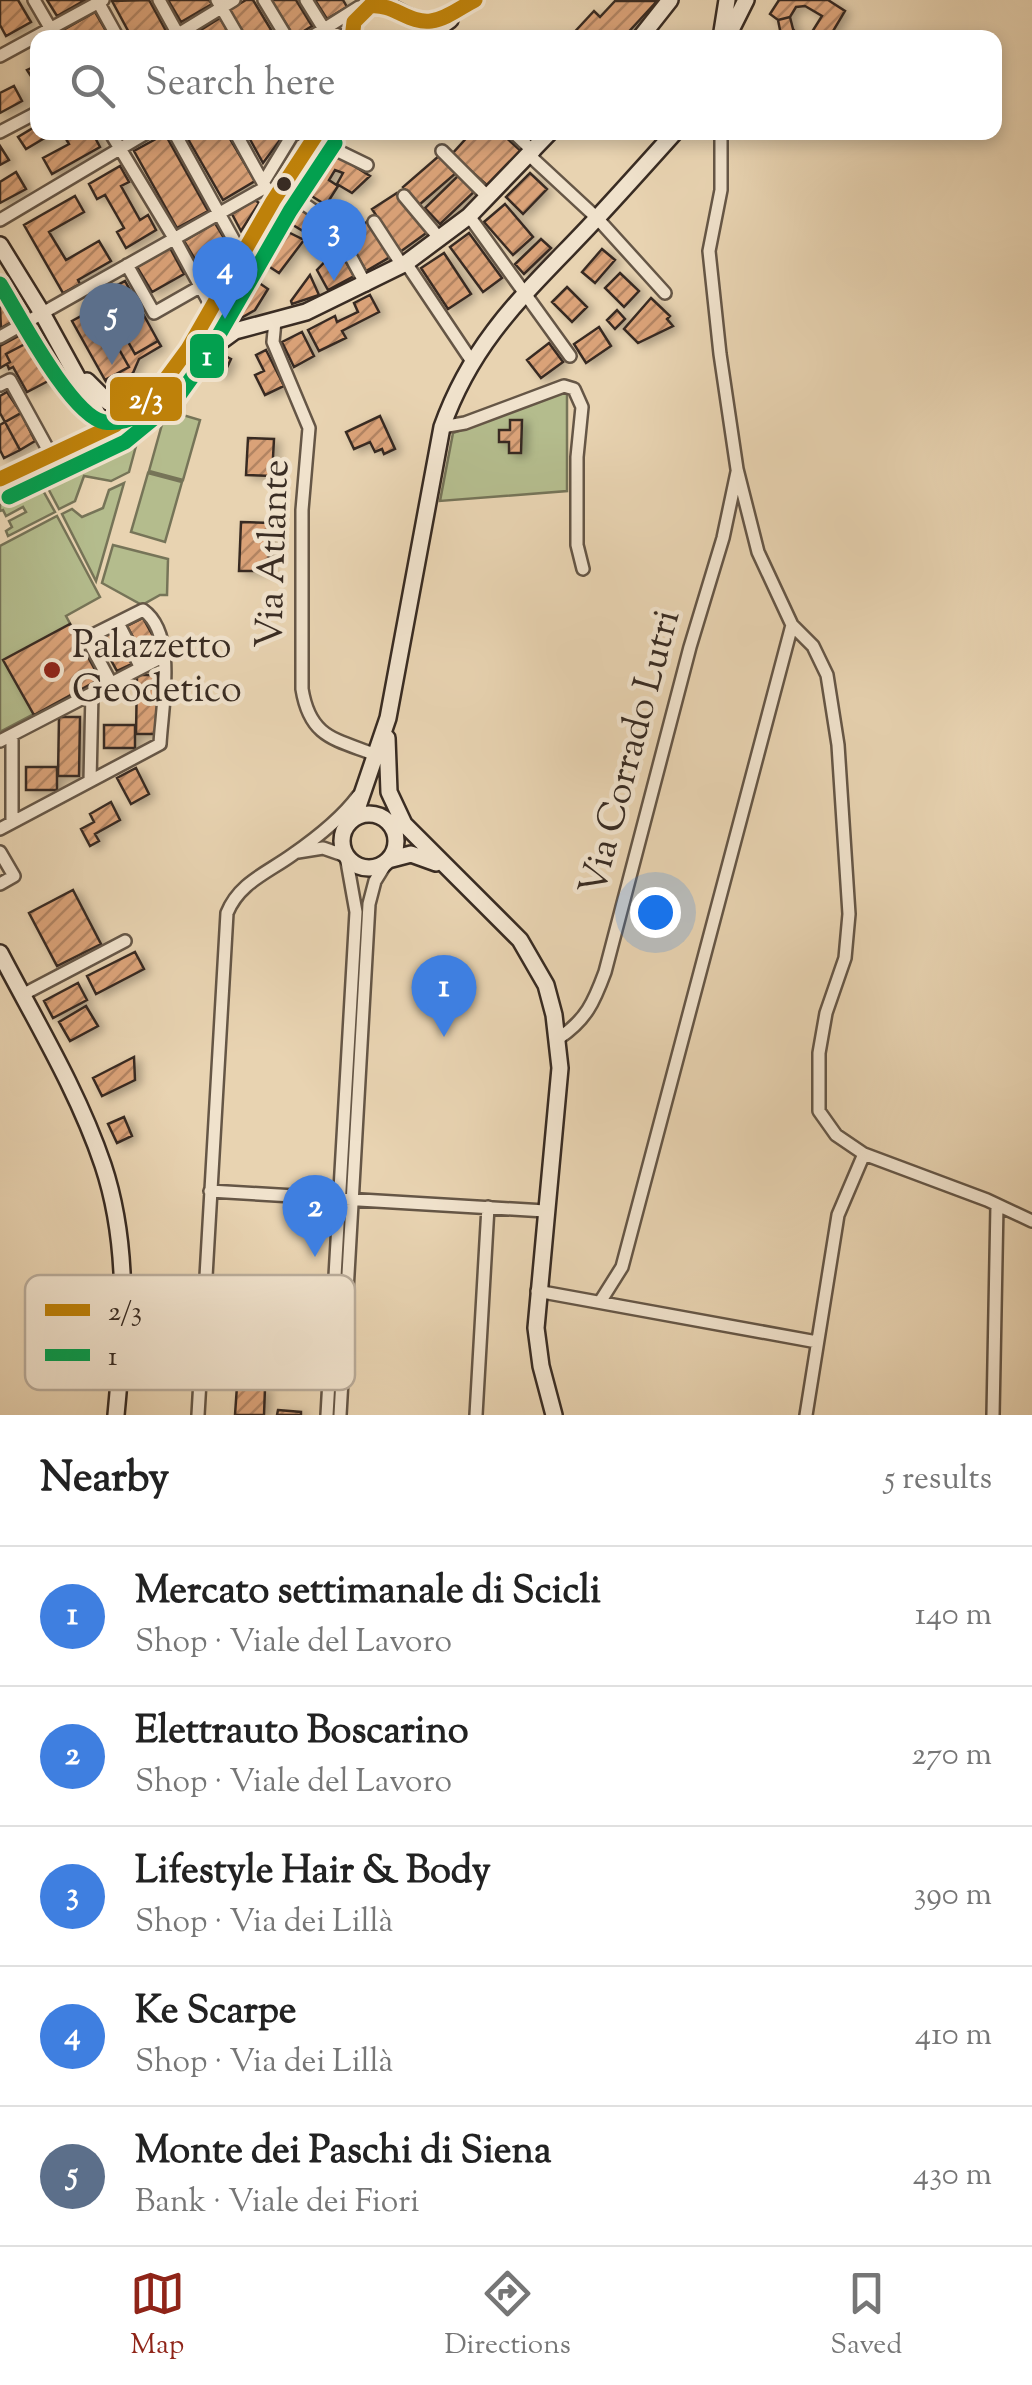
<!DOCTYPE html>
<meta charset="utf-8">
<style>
body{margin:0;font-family:"Sorts Mill Goudy",serif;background:#f6f6f6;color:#222}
.you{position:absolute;left:655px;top:912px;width:35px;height:35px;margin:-25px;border:8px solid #fff;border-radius:50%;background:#1a73e8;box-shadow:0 0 0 15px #1a73e833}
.badge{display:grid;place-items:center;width:65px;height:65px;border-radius:50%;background:#8f2418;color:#fff;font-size:32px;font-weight:700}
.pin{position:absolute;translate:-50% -82px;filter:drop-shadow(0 2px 5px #0008)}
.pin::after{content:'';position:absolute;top:52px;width:35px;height:30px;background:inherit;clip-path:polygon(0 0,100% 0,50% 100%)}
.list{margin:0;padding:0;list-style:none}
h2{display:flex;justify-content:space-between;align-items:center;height:130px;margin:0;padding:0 40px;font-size:42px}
h2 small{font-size:32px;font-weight:400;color:#767676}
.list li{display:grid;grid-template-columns:65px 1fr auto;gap:30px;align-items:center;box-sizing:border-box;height:140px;padding:0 40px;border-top:2px solid #e0e0e0}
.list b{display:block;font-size:38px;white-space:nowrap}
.list p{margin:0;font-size:32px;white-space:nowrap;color:#767676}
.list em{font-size:32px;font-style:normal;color:#767676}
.icon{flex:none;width:55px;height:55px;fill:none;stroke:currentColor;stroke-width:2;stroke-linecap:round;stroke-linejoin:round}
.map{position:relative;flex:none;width:1032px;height:1415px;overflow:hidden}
.search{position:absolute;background:#fff;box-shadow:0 5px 15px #0003;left:30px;right:30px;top:30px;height:110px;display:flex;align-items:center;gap:25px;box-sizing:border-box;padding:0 35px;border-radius:20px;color:#767676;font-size:38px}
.sheet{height:830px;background:#fff}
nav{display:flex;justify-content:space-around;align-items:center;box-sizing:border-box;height:140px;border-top:2px solid #e0e0e0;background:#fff;font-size:28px;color:#767676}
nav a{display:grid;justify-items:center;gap:5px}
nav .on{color:#8f2418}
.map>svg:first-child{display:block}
.green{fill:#b4bc8d;stroke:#767458;stroke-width:2.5}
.building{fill:url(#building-hatch);stroke:#392c23;stroke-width:2.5;filter:url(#shadow)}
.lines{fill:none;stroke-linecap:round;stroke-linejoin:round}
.street-casing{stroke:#655646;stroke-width:16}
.secondary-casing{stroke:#392c23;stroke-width:20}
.street{stroke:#f0e2cc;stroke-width:11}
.secondary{stroke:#f0e2cc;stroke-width:15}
.bus-1-casing{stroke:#f0e2cc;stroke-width:22}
.bus-2-casing{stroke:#f0e2cc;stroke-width:22}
.bus-1{stroke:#be810a;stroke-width:15}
.bus-2{stroke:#03a04f;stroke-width:15}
.bus-dot{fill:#392c23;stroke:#f0e2cc;stroke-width:4}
.poi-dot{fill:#8f2418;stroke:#f0e2cc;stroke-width:4}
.labels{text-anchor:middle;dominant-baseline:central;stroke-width:9;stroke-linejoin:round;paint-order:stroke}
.street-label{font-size:38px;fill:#392c23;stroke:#f0e2cc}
.poi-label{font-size:38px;fill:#392c23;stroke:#f0e2cc;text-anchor:start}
.key{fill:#f0e2cc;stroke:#b9ab99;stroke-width:2.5}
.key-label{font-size:28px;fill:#392c23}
.line-badge{stroke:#f0e2cc;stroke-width:4}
.badge-label{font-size:28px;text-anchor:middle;font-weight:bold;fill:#fff}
</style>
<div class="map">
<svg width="1032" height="1415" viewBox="0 0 1032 1415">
<defs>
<pattern id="building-hatch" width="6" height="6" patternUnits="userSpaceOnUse" patternTransform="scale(2.5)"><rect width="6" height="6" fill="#daa278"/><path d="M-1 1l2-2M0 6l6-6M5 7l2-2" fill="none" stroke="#b28462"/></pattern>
<filter id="shadow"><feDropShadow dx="5.5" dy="3" stdDeviation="5" flood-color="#0004"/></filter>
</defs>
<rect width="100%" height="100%" fill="#e8d3b1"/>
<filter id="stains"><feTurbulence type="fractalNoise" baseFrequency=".002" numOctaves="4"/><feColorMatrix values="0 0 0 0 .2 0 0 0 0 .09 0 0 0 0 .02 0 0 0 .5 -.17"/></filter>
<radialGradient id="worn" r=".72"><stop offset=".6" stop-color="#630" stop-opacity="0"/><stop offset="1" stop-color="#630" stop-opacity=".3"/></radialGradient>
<path class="green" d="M567 391V491L440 501 453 433Z
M166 410 200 420 183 480 149 471Z
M143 420 129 472 111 481 84 476 75 501 59 509 41 475Z
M148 473 182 482 165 542 131 532Z
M36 478 55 512 8 536 6 531 12 527 9 521 26 512 23 507 6 516 3 510 0 511V497Z
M124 483 96 581 62 514 72 509 82 517 103 508 109 490Z
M57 516 100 597 66 616 100 679 0 732V546Z
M113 545 168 559 167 595H160L142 605 102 583Z"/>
<path class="building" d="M0 0H18L31 22 6 36 0 25Z
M47 0H85L57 16Z
M149 0 166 31 155 38H132L112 1Z
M168 0H209L212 4 181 22Z
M246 0H253L276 38H247L229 10Z
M271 0H296L312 26 294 37Z
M315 0H343L347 7 327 19Z
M779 0H828L845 11 829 38H817L812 32 822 16 805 6 796 7 790 17 778 20 770 14Z
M615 1H657L623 38H569L594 11 600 17Z
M95 12 110 38H70L65 29Z
M790 17 793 29 800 38H775L780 30 778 20Z
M220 18 232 38H188Z
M38 65V87L27 70Z
M14 86 22 101 0 113V93Z
M38 125V132L48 136 26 149 18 137Z
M62 132H92L100 147 52 174 43 158 69 144Z
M184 132H226L255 181 223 200Z
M246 132H286L263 163Z
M472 132H500L522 152 489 187 452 154Z
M165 134 208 211 177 228 134 151Z
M0 146 9 160 0 165Z
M327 149 370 176 352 193 337 184 343 173 335 170 329 180 338 186 326 205 302 190Z
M440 155 456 173 419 205 403 187Z
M120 166 129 182 121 186 140 220 148 215 156 230 126 248 117 232 124 228 105 195 97 199 89 184Z
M16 172 26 189 0 203V182Z
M461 173 477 189 440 224 425 208Z
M530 173 547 189 523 214 506 197Z
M397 193 429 231 400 252 372 209Z
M75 196 84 212 49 232 66 260 99 241 111 261 78 280 80 284 63 293 24 225Z
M255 200 259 203 241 231 232 214Z
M505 204 533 237 513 255 484 222Z
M296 207 317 220 308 234 288 222Z
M368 221 390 257 366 271 346 237Z
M215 223 230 248 199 266 184 241Z
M280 228 304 240 279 273 259 260Z
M469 233 502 278 483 292 450 247Z
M541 239 551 248 524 274 515 264Z
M170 248 184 274 152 292 137 267Z
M338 248 354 276 328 290 317 270Z
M602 249 615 260 595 283 582 272Z
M444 253 471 294 448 309 421 268Z
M620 273 639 291 624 307 605 288Z
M310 275 319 295 292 304 291 301Z
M249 276 268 289 255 310 227 326 220 322Z
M125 281 158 341 135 354 101 294Z
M567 287 587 307 572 322 552 302Z
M370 295 379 312 342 331 346 338 319 351 308 330 335 316 337 322 358 312 354 303Z
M651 298 670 316 667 319 673 326 638 343 624 329Z
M6 304 17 319 1 328 0 308Z
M96 308 129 367 105 380 72 321Z
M617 310 625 319 615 329 607 320Z
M599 327 611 346 586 363 574 344Z
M121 329 135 354 158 341 161 346 139 359 133 373 109 386 105 380 129 367 111 335Z
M28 331 41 355 38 357 29 342 6 354 10 362 0 368V346Z
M302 332 314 356 294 367 282 342Z
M29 342 50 380 27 392 13 367 9 369 7 364 10 362 6 354Z
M549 343 563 362 541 378 527 360Z
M266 350 284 386 265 395 255 375 264 371 256 355Z
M220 353 231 359 223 376 211 370Z
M7 392 21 413 5 422 0 413V396Z
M170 394 176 402 165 411 158 403Z
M21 413 35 441 20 450 5 422Z
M380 416 395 449 384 454 382 449 375 452 370 442 354 449 346 432Z
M510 420H522L521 453H509V442H499V430H510Z
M5 422 20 450 4 458 0 450V425Z
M248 438 274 439 272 476 246 475Z
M241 522 271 523 268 571H239Z
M143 618 159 647 143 655 127 626Z
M70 624 100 679 34 715 3 660Z
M114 630 132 664 117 671 99 638Z
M137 675H158L157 734H136Z
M59 717H80L79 776H58Z
M104 725H135V748H104Z
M26 767H57V790H26Z
M136 768 149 794 131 804 117 778Z
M111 802 120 820 95 834 99 841 90 846 81 829 94 822 90 814Z
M73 890 101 944 57 966 29 913Z
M135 952 144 969 96 994 87 976Z
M78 983 87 1000 53 1018 44 1001Z
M86 1006 98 1026 70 1041 59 1022Z
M134 1057 135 1080 102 1096 93 1078Z
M124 1117 132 1136 117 1143 108 1124Z
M237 1386 265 1388 264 1415H235Z
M278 1410 301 1412V1415H277Z"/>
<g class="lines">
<defs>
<path id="street" d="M34 0 56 38
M97 0 118 38
M159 0 180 38
M217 0 239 38
M264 0 287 38
M306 0 324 29 345 38
M172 38 234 0
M310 38 359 7
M0 56 103 0
M0 132 38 112
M110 132 174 238 211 306
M174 132 242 255
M235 132 267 190
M299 132 367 165
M513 132 534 152
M721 132V190L709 251 720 354 737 469 758 552 792 625 813 646 827 675 838 745 849 914 845 958 826 1013 819 1053V1111L836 1135 864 1154 987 1200 1032 1221
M442 151 488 197
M529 155 597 218 665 293
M263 183 294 132
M281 188 317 213
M404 196 440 239
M469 216 570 356
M0 220 148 132
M374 222 402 265
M345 246 366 285
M406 263 471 360
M127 265 154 313 233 268
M275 321 273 342 309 428 302 510V689C310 738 335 739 376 755
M0 337 266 187
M0 385 10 380 50 453
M442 427 465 423 564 386 574 389 582 407 577 457V545L583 569
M118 623 141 668
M0 741 164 656
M90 781 92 693
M12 822V735
M0 829 160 744C162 706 177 634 143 610L87 638 111 683
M0 852 14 876 0 884
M298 852 323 848 346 856 356 912 327 1415
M22 995 125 941
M559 1038C586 1020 594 1002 605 972L690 647 723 538 737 472
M210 1191 545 1211
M537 1291 817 1342
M600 1302 622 1267 792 625
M198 1415 227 913C239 883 267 873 292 855 315 839 341 819 358 796
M340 1415 369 904 375 881 388 860
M476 1415 488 1207
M806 1415 838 1215 864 1154
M993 1415 997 1205"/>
<path id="secondary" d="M352 38 354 22 370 6C395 0 406 24 431 21 446 19 461 7 475 0
M425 38 450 20
M640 38 670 0
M721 38 727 0
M727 38 746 0
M0 245 42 313 98 415
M179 372 235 331 306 312 406 263 469 216 550 132
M87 381 108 402 135 396 150 384
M0 479 115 425 160 387 188 349 273 201 318 132
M387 738 389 792 404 824 520 940 546 985 554 1015 560 1068 536 1328 541 1366 554 1415
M342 841a27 27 0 1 1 54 0a27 27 0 1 1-54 0Z
M354 818 388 718 442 427C475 334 532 288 597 218 623 190 649 161 675 132
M388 860 411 854 436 863
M0 953C36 1022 78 1091 103 1165 130 1246 124 1332 116 1415"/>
</defs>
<use href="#street" class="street-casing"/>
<use href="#secondary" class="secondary-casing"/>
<use href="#street" class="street"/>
<use href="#secondary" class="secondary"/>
<defs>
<path id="bus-1" d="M352 38 354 22 370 6C393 3 409 24 431 21 447 19 461 7 475 0
M0 479 115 425 160 387 188 349 273 201 318 132"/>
<path id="bus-2" d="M0 284C18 313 71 416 104 422 129 426 151 409 168 394
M9 497 125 442 175 401 205 359 290 211 335 143"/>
</defs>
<use href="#bus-1" class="bus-1-casing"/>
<use href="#bus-2" class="bus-2-casing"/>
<use href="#bus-1" class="bus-1"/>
<use href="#bus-2" class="bus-2"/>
</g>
<circle class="bus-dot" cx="284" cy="184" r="9"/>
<circle class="poi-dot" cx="52" cy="670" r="10"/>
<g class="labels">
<g class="street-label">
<text transform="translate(275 554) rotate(-88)">Via Atlante</text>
<text transform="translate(632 753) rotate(-75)">Via Corrado Lutri</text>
</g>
<g class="poi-label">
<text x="72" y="648">Palazzetto<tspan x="72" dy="44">Geodetico</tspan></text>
</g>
</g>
<rect x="25" y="1275" width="330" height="115" rx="15" class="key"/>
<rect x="45" y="1304" width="45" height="12" fill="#be810a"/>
<rect x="45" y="1349" width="45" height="12" fill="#03a04f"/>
<g class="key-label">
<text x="108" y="1320">2/3</text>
<text x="108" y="1365">1</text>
</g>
<g class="line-badge">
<rect x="188" y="332" width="38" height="48" rx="10" fill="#03a04f"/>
<rect x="108" y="375" width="76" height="48" rx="10" fill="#be810a"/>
</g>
<g class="badge-label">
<text x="207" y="365">1</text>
<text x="146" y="408">2/3</text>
</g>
<rect width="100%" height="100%" filter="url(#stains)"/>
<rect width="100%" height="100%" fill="url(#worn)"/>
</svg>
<div class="you"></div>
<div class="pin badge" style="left:444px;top:1037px;background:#3f7fe0">1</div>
<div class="pin badge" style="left:315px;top:1257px;background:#3f7fe0">2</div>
<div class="pin badge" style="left:334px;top:281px;background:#3f7fe0">3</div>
<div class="pin badge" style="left:225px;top:319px;background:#3f7fe0">4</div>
<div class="pin badge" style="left:112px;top:365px;background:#5c6f8a">5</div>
<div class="search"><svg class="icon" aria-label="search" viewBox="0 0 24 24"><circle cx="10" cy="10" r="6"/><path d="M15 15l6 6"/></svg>Search here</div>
</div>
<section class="sheet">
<h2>Nearby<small>5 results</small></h2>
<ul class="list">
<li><span class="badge" style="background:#3f7fe0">1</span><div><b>Mercato settimanale di Scicli</b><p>Shop · Viale del Lavoro</p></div><em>140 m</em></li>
<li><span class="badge" style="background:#3f7fe0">2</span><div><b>Elettrauto Boscarino</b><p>Shop · Viale del Lavoro</p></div><em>270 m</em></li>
<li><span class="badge" style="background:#3f7fe0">3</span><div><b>Lifestyle Hair &amp; Body</b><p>Shop · Via dei Lillà</p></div><em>390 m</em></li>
<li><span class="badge" style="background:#3f7fe0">4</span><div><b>Ke Scarpe</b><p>Shop · Via dei Lillà</p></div><em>410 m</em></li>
<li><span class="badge" style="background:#5c6f8a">5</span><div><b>Monte dei Paschi di Siena</b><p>Bank · Viale dei Fiori</p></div><em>430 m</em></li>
</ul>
</section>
<nav>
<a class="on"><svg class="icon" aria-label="map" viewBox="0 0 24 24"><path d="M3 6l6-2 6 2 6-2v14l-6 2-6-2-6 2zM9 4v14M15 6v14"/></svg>Map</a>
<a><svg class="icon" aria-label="directions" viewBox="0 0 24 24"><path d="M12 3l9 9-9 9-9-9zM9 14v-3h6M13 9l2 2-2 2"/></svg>Directions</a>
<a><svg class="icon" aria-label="saved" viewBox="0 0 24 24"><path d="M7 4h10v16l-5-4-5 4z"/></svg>Saved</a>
</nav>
